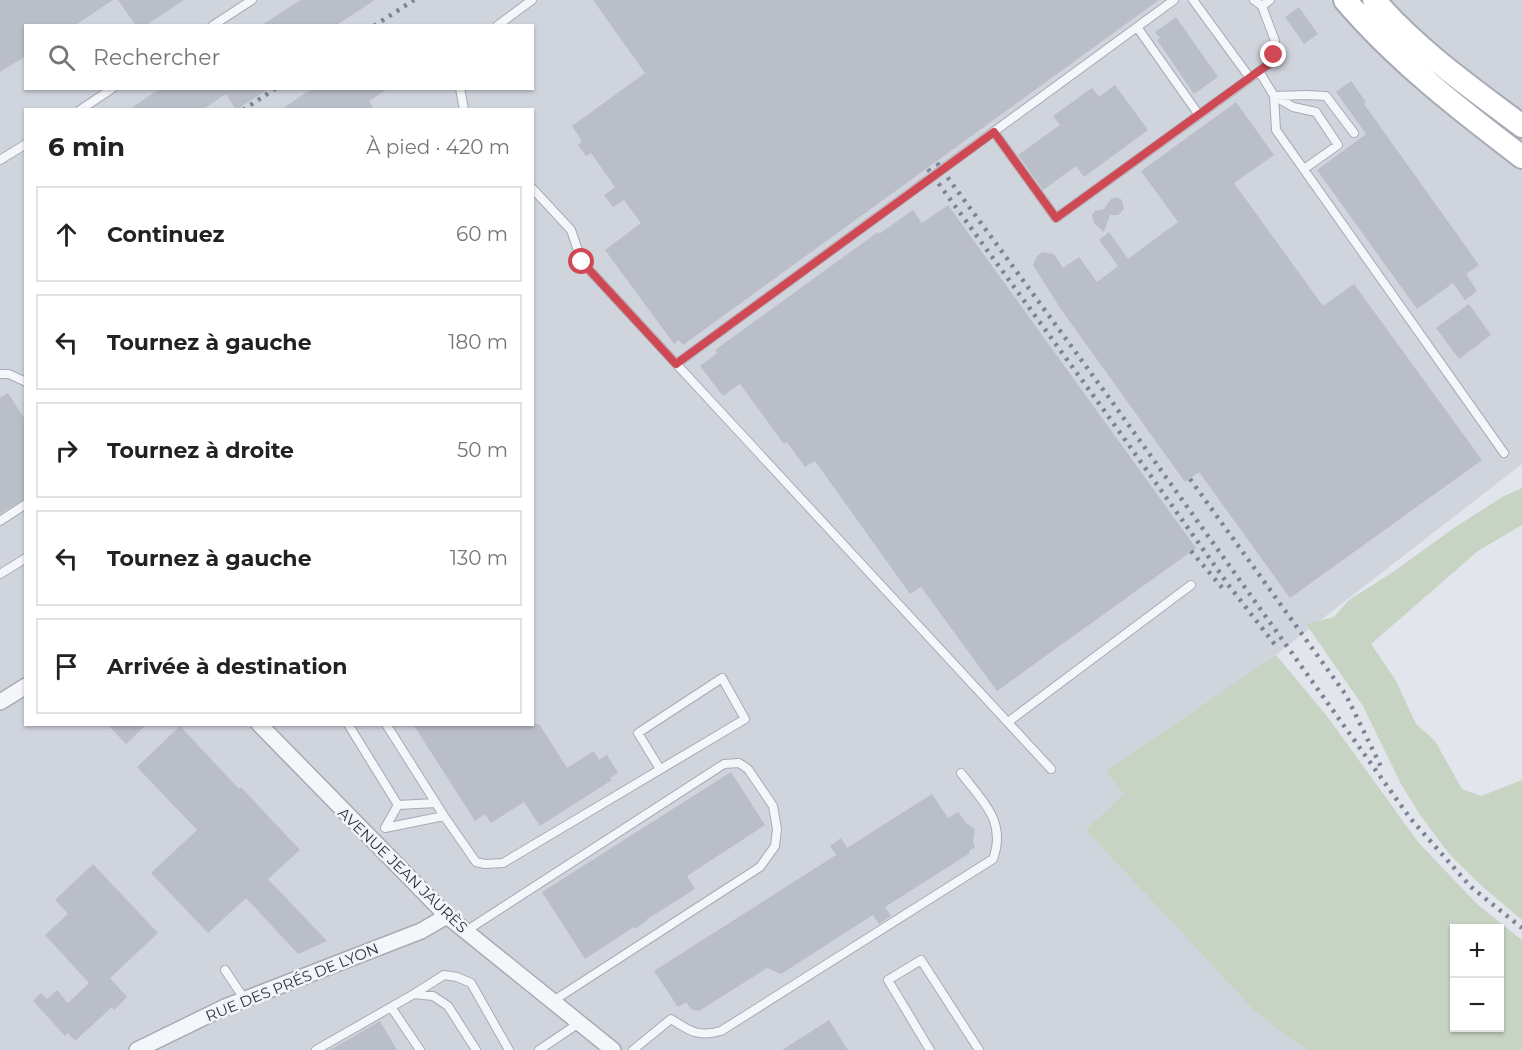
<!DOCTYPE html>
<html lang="fr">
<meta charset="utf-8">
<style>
body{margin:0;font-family:Montserrat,sans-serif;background:#f6f6f6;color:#222}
.controls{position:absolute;right:18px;bottom:18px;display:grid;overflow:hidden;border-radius:0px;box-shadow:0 2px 4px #0004}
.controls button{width:54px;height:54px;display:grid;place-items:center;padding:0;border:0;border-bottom:2px solid #e0e0e0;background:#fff;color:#222;font:30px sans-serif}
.stop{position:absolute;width:18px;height:18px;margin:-14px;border:4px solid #ce4954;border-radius:50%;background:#fff}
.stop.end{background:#ce4954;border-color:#fff;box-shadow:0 2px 6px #0008}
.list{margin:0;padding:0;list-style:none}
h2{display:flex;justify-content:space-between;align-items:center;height:78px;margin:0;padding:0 24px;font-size:26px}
h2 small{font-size:20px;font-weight:400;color:#767676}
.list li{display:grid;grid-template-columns:39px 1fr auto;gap:18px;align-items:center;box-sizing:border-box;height:96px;margin:0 12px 12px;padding:0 12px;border:2px solid #e0e0e0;border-radius:0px}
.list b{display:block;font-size:22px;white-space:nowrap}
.list em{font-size:20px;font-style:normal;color:#767676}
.icon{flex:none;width:33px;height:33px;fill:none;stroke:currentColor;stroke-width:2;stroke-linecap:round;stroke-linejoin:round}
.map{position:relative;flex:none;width:1522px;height:1050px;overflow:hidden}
.search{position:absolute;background:#fff;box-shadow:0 2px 4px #0004;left:24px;top:24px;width:510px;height:66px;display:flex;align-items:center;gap:15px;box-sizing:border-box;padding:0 21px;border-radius:0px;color:#767676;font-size:22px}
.panel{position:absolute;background:#fff;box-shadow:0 2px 4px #0004;left:24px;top:108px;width:510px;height:618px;border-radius:0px}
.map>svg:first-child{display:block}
.built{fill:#d0d4dd;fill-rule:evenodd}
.green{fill:#c7d4c4;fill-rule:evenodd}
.building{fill:#babec8}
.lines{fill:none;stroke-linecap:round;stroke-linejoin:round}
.lane-casing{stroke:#a7abb5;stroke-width:10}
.street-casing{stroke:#a7abb5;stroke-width:18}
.secondary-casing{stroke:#a7abb5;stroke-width:26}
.lane{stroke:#f5f6f9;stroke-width:8}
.street{stroke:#f5f6f9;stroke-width:15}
.secondary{stroke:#fff;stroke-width:22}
.rail{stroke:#7c8394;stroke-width:4.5;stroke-dasharray:3 6;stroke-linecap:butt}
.route{stroke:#ce4954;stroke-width:8}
.labels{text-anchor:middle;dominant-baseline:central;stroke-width:5;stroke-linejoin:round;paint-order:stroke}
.street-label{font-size:15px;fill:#2a3143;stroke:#f2f4f8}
</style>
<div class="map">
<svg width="1522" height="1050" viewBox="0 0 1522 1050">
<rect width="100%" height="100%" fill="#e2e5eb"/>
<path class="built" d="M0 0H1522V464L1256 670 1106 771 1330 1050H0ZM26 26H532V88H26ZM26 110H532V724H26Z"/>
<path class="green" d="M1522 488V525L1478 551 1371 644 1395 679 1416 724 1435 741 1462 789 1481 796 1522 780V920L1484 888 1450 855 1420 815 1401 784 1363 706 1306 624 1334 617 1349 600 1393 572 1454 528 1502 497Z
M1276 655 1327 716 1418 842 1478 905 1522 940V1050H1309L1289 1038 1253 1009 1086 830 1124 794 1106 771ZM1454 928H1500V1028H1454Z"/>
<path class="building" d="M0 0H113L74 26H26V56L0 72Z
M118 0H184L145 26H136Z
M301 0H375L335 26H260Z
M593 0H1159L683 345 679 340 674 344 605 250 641 223 624 200 613 207 604 195 615 187 591 153 586 156 578 145 582 141 572 126 645 73Z
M1299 7 1318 34 1304 44 1285 17Z
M1176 17 1218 77 1194 94 1157 40 1160 38 1155 32Z
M1351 81 1366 102 1364 104 1479 265 1466 274 1477 291 1465 300 1453 283 1417 309 1317 170 1366 134 1336 92Z
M1115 85 1148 130 1084 177 1076 166 1043 190 1018 155 1060 125 1053 116 1092 88 1099 97Z
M161 88H270L236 110 226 94 202 110H128Z
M313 88H389L369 101 374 110H280Z
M1236 102 1274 155 1234 183 1323 306 1354 284 1482 460 1290 598 1199 472 1185 482 1060 308 1033 265 1037 256 1042 252 1054 254 1063 268 1079 257 1097 282 1118 266 1099 240 1109 232 1128 259 1178 222 1141 171Z
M1117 197 1122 200 1124 209 1118 215H1110L1104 232 1094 223 1092 215 1095 211 1104 209 1111 199Z
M948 205 1196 548 997 691 921 587 910 594 815 461 805 467 787 442 784 444 740 384 723 396 700 366 717 353 715 350 878 232 879 234 913 210 922 223Z
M1469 304 1491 335 1459 359 1436 328Z
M8 393 26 421V498L0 514V398Z
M107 724H147L126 744Z
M413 724H539L567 768 594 751 599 760 607 755 618 773 610 778 612 780 540 826 524 802 491 823 485 814 475 821Z
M180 726 239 789 241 787 300 850 268 879 327 941 298 954 246 898 208 933 151 873 197 830 137 767Z
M731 772 765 825 687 876 695 889 646 920 647 921 635 929 634 927 585 959 542 892Z
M932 794 948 818 958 812 966 823 975 829 973 841 975 847 969 851 970 853 885 907 891 916 879 924 873 915 781 974 767 968 699 1011 691 1009 686 1002 678 1007 654 971 836 855 830 846 841 838 847 848Z
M93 864 158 933 110 978 127 997 114 1010 112 1007 75 1041 68 1033 65 1036 33 1001 41 993 47 999 57 990 68 1003 89 983 45 935 68 914 55 900Z
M829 1020 848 1050H782Z
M380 1021 397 1050H330Z"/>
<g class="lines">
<defs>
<path id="lane" d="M1193 0 1250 78 1273 61 1275 41 1262 6 1254 0
M1262 6 1270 0
M212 26 252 0
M497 26 532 0
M1137 27 1199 115
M1259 71 1274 96 1276 130 1504 453
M460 88 464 110
M1274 96 1293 107 1316 112 1338 145 1304 169
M1275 96 1306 95 1326 96 1354 133
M80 110 113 88
M994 132 1056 218 1250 78
M0 160 26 144
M532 188 571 230 582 262 1051 769
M676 364 1174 0
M0 374H9L26 382
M0 521 26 504
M0 574 26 558
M1008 722 1191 585
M348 724 398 805 436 803
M386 724 444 816 476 862 485 864 503 863 745 719 722 678 638 733 660 769
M398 805 385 828 444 816
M466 931 724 764 739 763 748 769 773 806 777 829 775 846 760 867 553 1001
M225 970 245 1000
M414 994 444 975 457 977 471 983 509 1050
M391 1007 420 1050
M316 1050 414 994 433 996 448 1006 476 1050
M539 1050 579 1023
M633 1050 671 1019C691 1032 698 1037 721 1031L993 859C1007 821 982 801 961 773
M930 1050 888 980 921 960 979 1050"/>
<path id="street" d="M0 702 26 686
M259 724 447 916 613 1050
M137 1050 225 1007 421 931 447 916"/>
<path id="secondary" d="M1345 0C1396 60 1459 109 1522 157
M1374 0C1416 49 1470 87 1522 126"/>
</defs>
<use href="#lane" class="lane-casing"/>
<use href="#street" class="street-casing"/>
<use href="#secondary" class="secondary-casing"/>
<use href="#lane" class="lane"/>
<use href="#street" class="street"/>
<use href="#secondary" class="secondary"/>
<path class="rail" d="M374 26 414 0
M243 110 276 88
M937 163 1110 399 1410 818 1471 887 1522 928
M928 169 1106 413 1230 587 1276 646
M1190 479 1346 695 1383 771
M1191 551 1225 591"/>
</g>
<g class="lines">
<path class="route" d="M582 262 676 364 994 132 1056 218 1259 71 1273 61 1274 55"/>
</g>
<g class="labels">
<g class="street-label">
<text transform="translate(403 870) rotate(44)">AVENUE JEAN JAURÈS</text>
<text transform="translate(292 982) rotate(-22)">RUE DES PRÉS DE LYON</text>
</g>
</g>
</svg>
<div class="controls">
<button>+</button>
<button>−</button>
</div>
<div class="stop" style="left:582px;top:262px"></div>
<div class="stop end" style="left:1274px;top:55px"></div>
<div class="search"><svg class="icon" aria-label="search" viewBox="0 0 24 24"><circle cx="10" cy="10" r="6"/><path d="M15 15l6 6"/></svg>Rechercher</div>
<section class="panel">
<h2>6 min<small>À pied · 420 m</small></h2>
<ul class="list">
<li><svg class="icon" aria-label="ahead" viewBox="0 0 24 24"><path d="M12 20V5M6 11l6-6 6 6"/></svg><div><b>Continuez</b></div><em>60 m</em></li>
<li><svg class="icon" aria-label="left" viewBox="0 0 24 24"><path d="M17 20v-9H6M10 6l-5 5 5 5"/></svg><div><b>Tournez à gauche</b></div><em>180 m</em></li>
<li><svg class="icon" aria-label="right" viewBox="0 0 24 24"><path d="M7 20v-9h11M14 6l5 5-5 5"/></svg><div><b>Tournez à droite</b></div><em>50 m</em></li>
<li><svg class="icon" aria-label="left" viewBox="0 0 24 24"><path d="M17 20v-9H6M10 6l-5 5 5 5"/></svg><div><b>Tournez à gauche</b></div><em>130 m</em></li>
<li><svg class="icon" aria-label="arrive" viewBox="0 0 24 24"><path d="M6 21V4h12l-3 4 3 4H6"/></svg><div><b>Arrivée à destination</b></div></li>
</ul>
</section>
</div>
